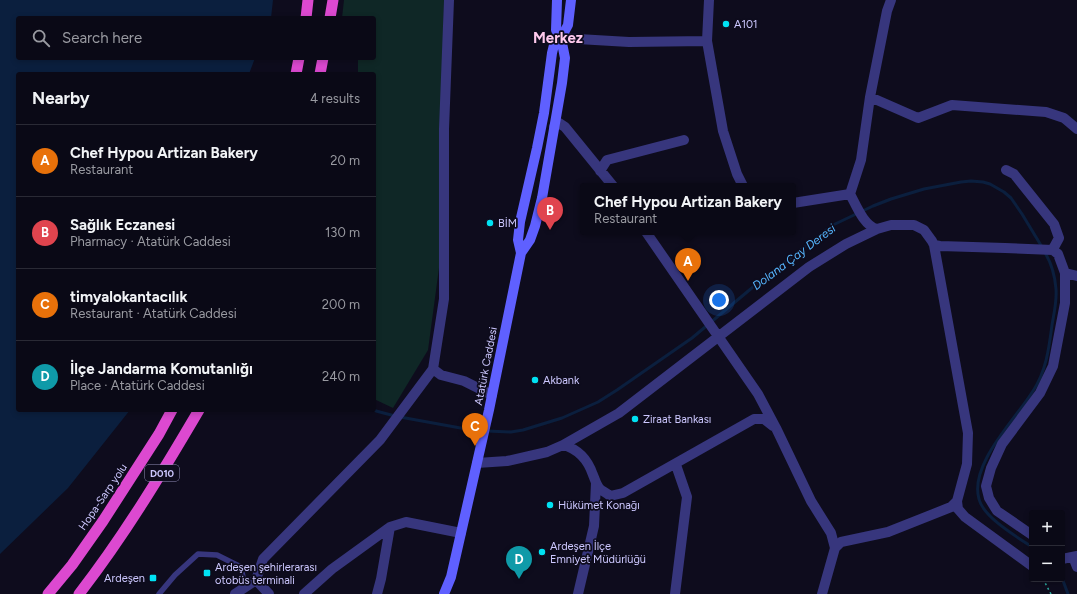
<!DOCTYPE html>
<meta charset="utf-8">
<style>
body{margin:0;font-family:Figtree,sans-serif;background:#13121f;color:#f1f3f6}
.controls{position:absolute;right:12px;bottom:12px;display:grid;overflow:hidden;border-radius:4px;box-shadow:0 2px 6px #0003}
.controls button{width:36px;height:36px;display:grid;place-items:center;padding:0;border:0;border-bottom:1px solid #2a2a35;background:#0a0916;color:#f1f3f6;font:20px sans-serif}
.you{position:absolute;left:719px;top:300px;width:14px;height:14px;margin:-10px;border:3px solid #fff;border-radius:50%;background:#1a73e8;box-shadow:0 0 0 6px #1a73e833}
.badge{display:grid;place-items:center;width:26px;height:26px;border-radius:50%;background:#00e2f3;color:#fff;font-size:13px;font-weight:700}
.pin{position:absolute;translate:-50% -33px;filter:drop-shadow(0 1px 2px #0008)}
.pin::after{content:'';position:absolute;top:21px;width:14px;height:12px;background:inherit;clip-path:polygon(0 0,100% 0,50% 100%)}
.popup{position:absolute;left:580px;top:183px;width:216px;height:52px;box-sizing:border-box;display:grid;place-content:center;border-radius:4px;background:#0a0916;filter:drop-shadow(0 1px 3px #0005);font-size:13px;white-space:nowrap;color:#999aa1}
.popup b{font-size:15px;color:#f1f3f6}
.popup::after{content:'';position:absolute;left:50%;top:100%;margin-left:-8px;border:8px solid transparent;border-top-color:#0a0916}
.list{margin:0;padding:0;list-style:none}
h2{display:flex;justify-content:space-between;align-items:center;height:52px;margin:0;padding:0 16px;font-size:17px}
h2 small{font-size:13px;font-weight:400;color:#999aa1}
.list li{display:grid;grid-template-columns:26px 1fr auto;gap:12px;align-items:center;box-sizing:border-box;height:72px;padding:0 16px;border-top:1px solid #2a2a35}
.list b{display:block;font-size:15px;white-space:nowrap}
.list p{margin:0;font-size:13px;white-space:nowrap;color:#999aa1}
.list em{font-size:13px;font-style:normal;color:#999aa1}
.icon{flex:none;width:22px;height:22px;fill:none;stroke:currentColor;stroke-width:2;stroke-linecap:round;stroke-linejoin:round}
.map{position:relative;flex:none;width:1077px;height:594px;overflow:hidden}
.search{position:absolute;background:#0a0916;box-shadow:0 2px 6px #0003;left:16px;top:16px;width:360px;height:44px;display:flex;align-items:center;gap:10px;box-sizing:border-box;padding:0 14px;border-radius:4px;color:#999aa1;font-size:15px}
.panel{position:absolute;background:#0a0916;box-shadow:0 2px 6px #0003;left:16px;top:72px;width:360px;height:340px;border-radius:4px}
.map>svg:first-child{display:block}
.green{fill:#0f2726}
.water{fill:#0b1f3e}
.lines{fill:none;stroke-linecap:round;stroke-linejoin:round}
.stream{stroke:#0b1f3e;stroke-width:3}
.path{stroke:#2daea3;stroke-width:1.5;stroke-dasharray:2 3;stroke-linecap:butt}
.service{stroke:#37367d;stroke-width:5.5}
.minor{stroke:#37367d;stroke-width:10}
.secondary{stroke:#5f60ff;stroke-width:10}
.trunk{stroke:#dc49d0;stroke-width:11}
.poi-dot{fill:#00e2f3;stroke:#0e0c1d;stroke-width:1.5}
.labels{text-anchor:middle;dominant-baseline:central;stroke-width:3.5;stroke-linejoin:round;paint-order:stroke}
.shield{fill:#0e0c1d;stroke:#9490bb;stroke-width:1}
.shield-label{font-size:10px;font-weight:bold;fill:#cdc8ff}
.poi-label{font-size:11px;fill:#cdc8ff;stroke:#0e0c1d;text-anchor:start}
.street-label{font-size:11px;fill:#cdc8ff;stroke:#0e0c1d}
.water-label{font-size:12px;font-style:italic;fill:#56b6ff;stroke:#0e0c1d}
.district-label{font-size:15px;font-weight:bold;fill:#ffcaed;stroke:#0e0c1d}
</style>
<div class="map">
<svg width="1077" height="594" viewBox="0 0 1077 594">
<rect width="100%" height="100%" fill="#0e0c1d"/>
<path class="green" d="M344 0H444L439 268 428 350 393 408 374 399V74H358V58H374V18H342Z"/>
<path class="water" d="M0 0H273L271 18H18V58H255L249 74H18V410H130L68 488 0 554Z"/>
<g class="lines">
<path class="stream" d="M374 409 376 411 395 416
M400 417 466 429 482 430
M487 431 511 432 523 430 562 418 598 402 617 390 692 338 759 282 833 225 873 206 891 199 924 189 961 182 971 181 983 182 990 184 1004 192 1011 198 1022 214 1042 247
M1032 547C1017 537 983 517 979 499 969 464 1016 419 1033 391 1046 372 1049 348 1052 325 1054 313 1057 301 1056 289 1055 276 1051 262 1044 251
M1062 578 1068 594"/>
<path class="path" d="M1043 579 1051 594"/>
<path class="service" d="M159 594 175 575 198 554 217 555 241 567 245 587"/>
<path class="minor" d="M449 0 444 129V299L433 369 441 375 464 381 492 395
M709 0 707 41 723 131 737 174 743 186
M561 38 629 42 707 41
M870 97 918 118 952 105 1046 112 1064 118 1077 129
M554 127 559 123 565 127 613 186
M1006 170 1014 174 1054 224 1059 238 1053 249 1049 250
M600 171 607 160 684 140
M850 194C856 205 864 226 877 229
M793 203 850 194 861 160 870 97 887 11 891 0
M646 232 758 394 776 428 811 501 831 533 835 548
M934 245 940 246 1005 248 1053 250 1058 254 1065 273V303L1053 366 1040 393 1002 444 991 468 986 486 989 498 997 511 1032 535
M1065 273 1077 276
M563 445C578 449 588 460 593 475 595 479 596 485 600 489 602 491 607 493 610 496L623 493 754 419H764L773 426
M477 463 507 461 547 452 563 445 619 413 809 267 846 244 877 229 891 225H914L924 230 932 241 934 245 968 433 967 464 957 501 951 507 888 532 841 542 835 548 822 594
M957 501 958 509 965 517 1032 566
M1073 557 1077 567
M1062 559 1077 556
M235 594 256 580
M269 594 256 580 263 559 380 440 433 369
M304 594 332 569 390 527 406 522 461 533
M377 594 381 579 390 527
M578 594 594 526 596 483
M675 594 687 497 676 465"/>
<path class="secondary" d="M521 253 518 240 520 222 537 148 544 113 552 53 554 45 561 38 556 30 557 0
M444 594 451 577 489 410 521 253 530 240 535 226 542 198 562 83 565 58 561 38 568 25 571 0"/>
<path class="trunk" d="M306 18 308 0
M330 18 333 0
M296 74 299 58
M320 74 323 58
M48 594 72 565 103 521 159 434 172 410
M79 594C124 536 162 473 199 410"/>
</g>
<g class="poi-dot">
<circle cx="726" cy="24" r="4"/>
<circle cx="490" cy="223" r="4"/>
<circle cx="535" cy="380" r="4"/>
<circle cx="635" cy="419" r="4"/>
<circle cx="550" cy="505" r="4"/>
<circle cx="542" cy="552" r="4"/>
<rect x="203" y="569" width="8" height="8" rx="2"/>
<rect x="149" y="574" width="8" height="8" rx="2"/>
</g>
<g class="labels">
<rect class="shield" x="145" y="465" width="34" height="16" rx="3"/>
<g class="shield-label">
<text x="162" y="473">D010</text>
</g>
<g class="poi-label">
<text x="734" y="24">A101</text>
<text x="498" y="223">BİM</text>
<text x="543" y="380">Akbank</text>
<text x="643" y="419">Ziraat Bankası</text>
<text x="558" y="505">Hükümet Konağı</text>
<text x="550" y="546">Ardeşen İlçe<tspan x="550" dy="13">Emniyet Müdürlüğü</tspan></text>
<text x="215" y="567">Ardeşen şehirlerarası<tspan x="215" dy="13">otobüs terminali</tspan></text>
<text x="145" y="578" text-anchor="end">Ardeşen</text>
</g>
<g class="street-label">
<text transform="translate(486 366) rotate(-79)">Atatürk Caddesi</text>
<text transform="translate(103 497) rotate(-56)">Hopa-Sarp yolu</text>
</g>
<g class="water-label">
<text transform="translate(794 257) rotate(-37)">Dolana Çay Deresi</text>
</g>
<g class="district-label">
<text x="558" y="38">Merkez</text>
</g>
</g>
</svg>
<div class="controls">
<button>+</button>
<button>−</button>
</div>
<div class="you"></div>
<div class="pin badge" style="left:688px;top:281px;background:#e8710a">A</div>
<div class="popup"><b>Chef Hypou Artizan Bakery</b>Restaurant</div>
<div class="pin badge" style="left:550px;top:230px;background:#e0444e">B</div>
<div class="pin badge" style="left:475px;top:446px;background:#e8710a">C</div>
<div class="pin badge" style="left:519px;top:579px;background:#0f9aa8">D</div>
<div class="search"><svg class="icon" aria-label="search" viewBox="0 0 24 24"><circle cx="10" cy="10" r="6"/><path d="M15 15l6 6"/></svg>Search here</div>
<section class="panel">
<h2>Nearby<small>4 results</small></h2>
<ul class="list">
<li><span class="badge" style="background:#e8710a">A</span><div><b>Chef Hypou Artizan Bakery</b><p>Restaurant</p></div><em>20 m</em></li>
<li><span class="badge" style="background:#e0444e">B</span><div><b>Sağlık Eczanesi</b><p>Pharmacy · Atatürk Caddesi</p></div><em>130 m</em></li>
<li><span class="badge" style="background:#e8710a">C</span><div><b>timyalokantacılık</b><p>Restaurant · Atatürk Caddesi</p></div><em>200 m</em></li>
<li><span class="badge" style="background:#0f9aa8">D</span><div><b>İlçe Jandarma Komutanlığı</b><p>Place · Atatürk Caddesi</p></div><em>240 m</em></li>
</ul>
</section>
</div>
